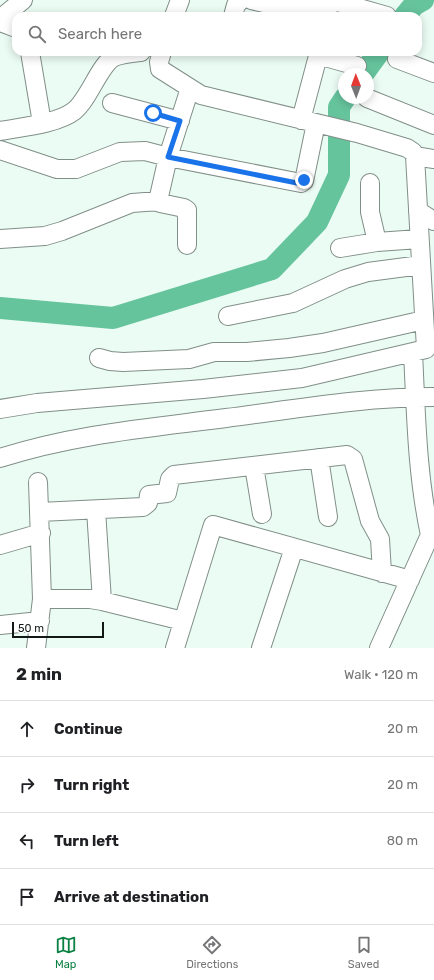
<!DOCTYPE html>
<meta charset="utf-8">
<style>
body{margin:0;font-family:Rubik,sans-serif;background:#f2f2f2;color:#202124}
.compass{position:absolute;left:338px;top:68px;width:36px;height:36px;border-radius:50%;background:#fff;box-shadow:0 2px 10px #0003;rotate:359deg}
.scale{position:absolute;left:12px;bottom:10px;width:92px;box-sizing:border-box;padding-left:4px;border:2px solid #121815;border-top:0;font-size:11px;line-height:14px;white-space:nowrap;color:#121815;-webkit-text-stroke:3px #fff;paint-order:stroke}
.stop{position:absolute;width:12px;height:12px;margin:-9px;border:3px solid #1a73e8;border-radius:50%;background:#fff}
.stop.end{background:#1a73e8;border-color:#fff;box-shadow:0 1px 4px #0008}
.list{margin:0;padding:0;list-style:none}
h2{display:flex;justify-content:space-between;align-items:center;height:52px;margin:0;padding:0 16px;font-size:17px}
h2 small{font-size:13px;font-weight:400;color:#757577}
.list li{display:grid;grid-template-columns:26px 1fr auto;gap:12px;align-items:center;box-sizing:border-box;height:56px;padding:0 16px;border-top:1px solid #e0e0e0}
.list b{display:block;font-size:15px;white-space:nowrap}
.list em{font-size:13px;font-style:normal;color:#757577}
.icon{flex:none;width:22px;height:22px;fill:none;stroke:currentColor;stroke-width:2;stroke-linecap:round;stroke-linejoin:round}
.map{position:relative;flex:none;width:434px;height:648px;overflow:hidden}
.search{position:absolute;background:#fff;box-shadow:0 2px 10px #0003;left:12px;right:12px;top:12px;height:44px;display:flex;align-items:center;gap:10px;box-sizing:border-box;padding:0 14px;border-radius:12px;color:#757577;font-size:15px}
.sheet{height:276px;background:#fff}
nav{display:flex;justify-content:space-around;align-items:center;box-sizing:border-box;height:56px;border-top:1px solid #e0e0e0;background:#fff;font-size:11px;color:#757577}
nav a{display:grid;justify-items:center;gap:2px}
nav .on{color:#0b8043}
.map>svg:first-child{display:block}
.lines{fill:none;stroke-linecap:round;stroke-linejoin:round}
.river{stroke:#66c49d;stroke-width:22}
.minor-casing{stroke:#808f88;stroke-width:20}
.minor{stroke:#fff;stroke-width:18}
.route{stroke:#1a73e8;stroke-width:5}
</style>
<div class="map">
<svg width="434" height="648" viewBox="0 0 434 648">
<rect width="100%" height="100%" fill="#ebfcf4"/>
<g class="lines">
<path class="river" d="M405 16 414 5 423 0
M363 74 379 52
M0 308 113 318 272 269 317 222 339 175V107L345 98"/>
<defs>
<path id="minor" d="M251 0 273 5 328 9
M331 0 387 16
M174 16 180 0
M233 16 236 5 241 0
M0 19 23 0
M0 22 16 28
M30 52 42 123
M318 55 357 66
M397 59 434 73
M367 98 434 125
M112 103 180 121
M301 120 319 52
M0 131C21 127 57 124 74 111 89 99 100 64 114 57 122 54 132 53 141 52
M0 150 57 169H76L120 152 145 151 168 157 190 88
M415 156 434 159
M370 183V212L377 242
M418 211 434 221
M0 239 45 236 62 231 132 203 158 201
M187 245V210L184 208 160 203 158 201 168 157 301 183 304 181 316 123
M340 248 377 242 419 239
M228 316 293 303 345 279 368 272 421 265
M413 352C416 414 417 475 430 535
M99 358 110 361 123 362 189 359 214 352H247L289 348 323 343 424 320
M0 409 37 403 203 389 302 378 426 349 415 156 413 152 407 148 357 133 201 95 160 69 159 62 162 52
M0 458C75 434 149 428 226 418 296 409 364 397 434 397
M319 458 328 517
M254 466 262 514
M96 510 102 601
M40 512 143 507 148 503 149 495 167 493 170 479 174 475 347 455 353 459 370 521 380 539 382 573
M0 545 41 533
M42 599H90L102 601 183 621
M0 625 40 621
M36 648 42 599 38 482
M175 648 213 525 410 580
M261 648 294 548
M379 648 434 526"/>
</defs>
<use href="#minor" class="minor-casing"/>
<use href="#minor" class="minor"/>
</g>
<g class="lines">
<path class="route" d="M153 113 180 121 168 157 297 183 304 180"/>
</g>
</svg>
<svg class="compass" viewBox="-18 -18 36 36"><path d="M0-13l5 13h-10z" fill="#e53935"/><path d="M0 13l5-13h-10z" fill="#757577"/></svg>
<div class="scale">50 m</div>
<div class="stop" style="left:153px;top:113px"></div>
<div class="stop end" style="left:304px;top:180px"></div>
<div class="search"><svg class="icon" aria-label="search" viewBox="0 0 24 24"><circle cx="10" cy="10" r="6"/><path d="M15 15l6 6"/></svg>Search here</div>
</div>
<section class="sheet">
<h2>2 min<small>Walk · 120 m</small></h2>
<ul class="list">
<li><svg class="icon" aria-label="ahead" viewBox="0 0 24 24"><path d="M12 20V5M6 11l6-6 6 6"/></svg><div><b>Continue</b></div><em>20 m</em></li>
<li><svg class="icon" aria-label="right" viewBox="0 0 24 24"><path d="M7 20v-9h11M14 6l5 5-5 5"/></svg><div><b>Turn right</b></div><em>20 m</em></li>
<li><svg class="icon" aria-label="left" viewBox="0 0 24 24"><path d="M17 20v-9H6M10 6l-5 5 5 5"/></svg><div><b>Turn left</b></div><em>80 m</em></li>
<li><svg class="icon" aria-label="arrive" viewBox="0 0 24 24"><path d="M6 21V4h12l-3 4 3 4H6"/></svg><div><b>Arrive at destination</b></div></li>
</ul>
</section>
<nav>
<a class="on"><svg class="icon" aria-label="map" viewBox="0 0 24 24"><path d="M3 6l6-2 6 2 6-2v14l-6 2-6-2-6 2zM9 4v14M15 6v14"/></svg>Map</a>
<a><svg class="icon" aria-label="directions" viewBox="0 0 24 24"><path d="M12 3l9 9-9 9-9-9zM9 14v-3h6M13 9l2 2-2 2"/></svg>Directions</a>
<a><svg class="icon" aria-label="saved" viewBox="0 0 24 24"><path d="M7 4h10v16l-5-4-5 4z"/></svg>Saved</a>
</nav>
